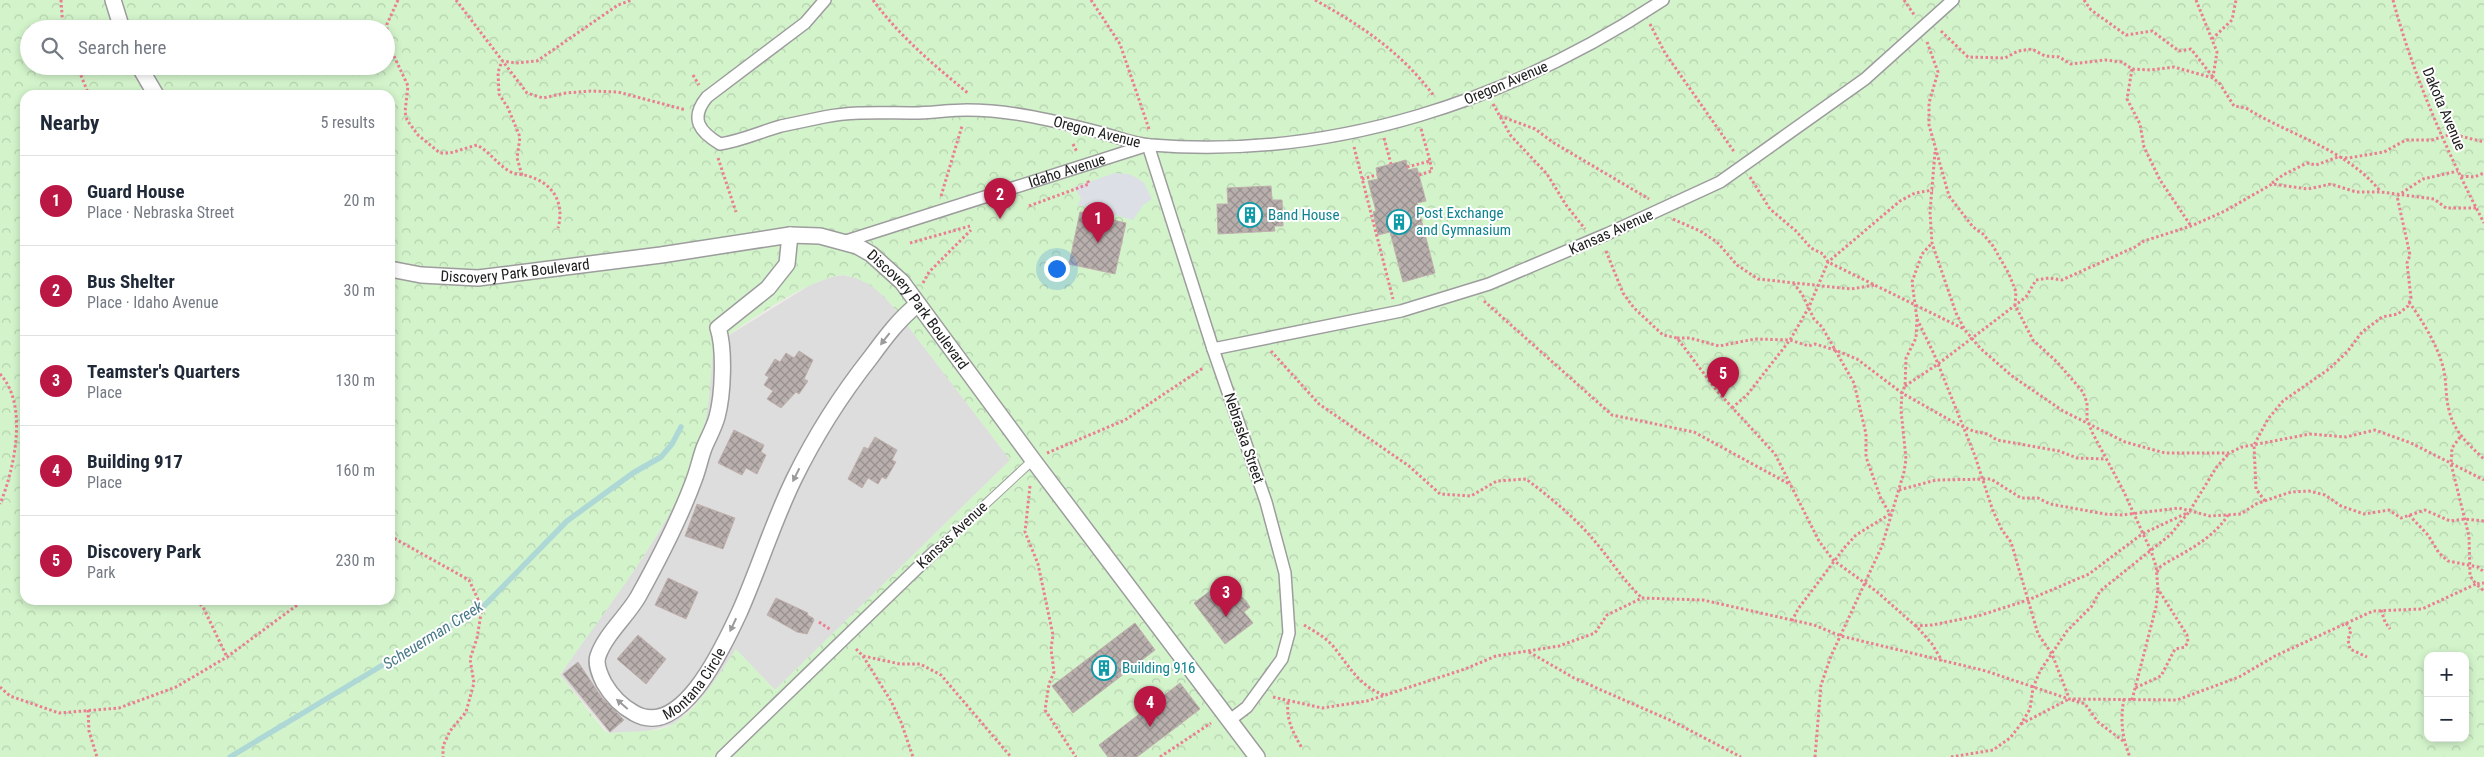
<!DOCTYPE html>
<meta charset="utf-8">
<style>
body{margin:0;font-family:"Roboto Condensed",sans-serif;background:#f6f6f7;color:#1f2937}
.controls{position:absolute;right:15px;bottom:15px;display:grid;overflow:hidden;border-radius:10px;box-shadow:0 2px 8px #0003}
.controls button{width:45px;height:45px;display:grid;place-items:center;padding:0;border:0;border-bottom:1px solid #e0e1e3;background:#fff;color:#1f2937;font:25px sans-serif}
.you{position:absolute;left:1056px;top:268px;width:18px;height:18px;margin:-12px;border:4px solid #fff;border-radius:50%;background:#1a73e8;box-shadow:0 0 0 8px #1a73e833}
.badge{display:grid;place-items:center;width:32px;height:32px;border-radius:50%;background:#ba1744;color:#fff;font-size:16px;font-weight:700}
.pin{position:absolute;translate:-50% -41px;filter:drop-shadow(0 1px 2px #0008)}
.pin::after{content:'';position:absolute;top:26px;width:18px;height:15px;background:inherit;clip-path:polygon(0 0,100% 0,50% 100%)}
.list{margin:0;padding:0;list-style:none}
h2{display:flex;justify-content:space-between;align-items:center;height:65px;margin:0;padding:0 20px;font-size:21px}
h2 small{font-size:16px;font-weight:400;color:#747a83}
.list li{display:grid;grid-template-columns:32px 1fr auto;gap:15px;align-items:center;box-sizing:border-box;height:90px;padding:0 20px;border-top:1px solid #e0e1e3}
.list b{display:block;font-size:19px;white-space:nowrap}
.list p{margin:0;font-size:16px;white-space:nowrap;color:#747a83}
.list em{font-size:16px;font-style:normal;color:#747a83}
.icon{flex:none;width:28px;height:28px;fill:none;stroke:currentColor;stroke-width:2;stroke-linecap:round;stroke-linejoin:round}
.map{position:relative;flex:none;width:2484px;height:757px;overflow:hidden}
.search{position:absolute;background:#fff;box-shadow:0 2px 8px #0003;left:20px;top:20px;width:375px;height:55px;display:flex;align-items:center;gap:12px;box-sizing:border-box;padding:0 18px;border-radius:28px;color:#747a83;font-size:19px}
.panel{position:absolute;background:#fff;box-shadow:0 2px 8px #0003;left:20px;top:90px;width:375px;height:515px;border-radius:15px}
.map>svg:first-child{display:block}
.residential{fill:#deddde}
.park{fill:url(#park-crowns);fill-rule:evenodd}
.plaza{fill:#dcdfe5}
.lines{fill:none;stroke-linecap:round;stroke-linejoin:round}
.stream{stroke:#aed8d6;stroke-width:5.5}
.building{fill:url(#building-cross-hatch);stroke:#c0afac}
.service-casing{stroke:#9d9d9d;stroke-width:10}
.pedestrian-casing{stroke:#9d9d9d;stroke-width:14}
.minor-casing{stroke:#9d9d9d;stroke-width:18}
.path{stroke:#eb7e91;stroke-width:3;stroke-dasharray:2.5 2.5;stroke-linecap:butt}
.service{stroke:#fff;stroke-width:8}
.pedestrian{stroke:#fff;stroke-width:11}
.minor{stroke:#fff;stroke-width:15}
.oneway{fill:#9b9b9b}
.labels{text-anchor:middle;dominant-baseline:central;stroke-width:4;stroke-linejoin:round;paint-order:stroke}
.street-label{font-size:15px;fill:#202020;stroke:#fff}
.culture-label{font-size:15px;fill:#0d838f;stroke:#fff;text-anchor:start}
.water-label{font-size:16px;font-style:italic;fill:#497a88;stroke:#fff}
</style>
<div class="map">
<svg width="2484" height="757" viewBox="0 0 2484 757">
<defs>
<pattern id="park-crowns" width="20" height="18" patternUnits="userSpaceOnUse" patternTransform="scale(1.25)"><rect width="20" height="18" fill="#d3f4cb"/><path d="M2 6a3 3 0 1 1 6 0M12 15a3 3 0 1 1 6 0" fill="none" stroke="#b5d1ae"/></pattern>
<pattern id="building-cross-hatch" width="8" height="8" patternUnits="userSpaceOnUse" patternTransform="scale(1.25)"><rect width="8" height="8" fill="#b9b0ae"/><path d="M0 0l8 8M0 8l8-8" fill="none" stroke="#968f8d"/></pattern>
</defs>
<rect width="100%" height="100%" fill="#f0ebe8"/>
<path class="residential" d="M843 275 861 279 877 289 891 304 1011 460 775 690 736 650 708 691 675 724 644 732 609 733 560 675 661 529 713 345 810 285 830 277Z"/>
<path class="park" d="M0 0H2484V757H0ZM29 29H386V66H29ZM25 95H390V600H25ZM843 275C865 279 876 288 891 304L1010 460 775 690 736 649C721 672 693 717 667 727 648 733 629 731 609 733L605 731 560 675C607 607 672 528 698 451 709 417 711 380 713 345 746 324 806 279 843 275ZM2428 656H2465V738H2428Z"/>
<path class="plaza" d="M1115 173 1129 174 1137 178 1144 183 1152 199 1143 205 1133 220 1078 205 1081 198 1074 187Z"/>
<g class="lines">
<path class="stream" d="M230 757 411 648 482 608 567 521 633 473 661 457 672 444 681 427"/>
</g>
<path class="building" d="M1406 160 1408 170 1417 168 1426 201 1417 203 1435 273 1403 282 1390 232 1378 235 1373 212 1376 211 1368 181 1378 179 1376 168Z
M1271 186 1272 200H1282L1283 226H1274L1275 231 1218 234 1217 204H1228L1227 188Z
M1080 212 1126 223 1115 274 1069 264Z
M799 351 813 360 804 379 808 381 799 394 796 392 781 408 767 399 773 391 764 385 769 377 765 375 775 359 780 362 786 353 794 358Z
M734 430 764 445 761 452 766 455 757 474 746 468 742 475 718 463Z
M875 437 897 450 892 460 896 462 886 479 882 477 878 484 868 478 862 488 848 479 864 447 868 449Z
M697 504 735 518 723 549 685 536Z
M668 578 698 592 686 619 655 605Z
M1222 582 1227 590 1233 585 1250 607 1244 612 1253 623 1225 644 1194 603Z
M776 598 808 613 807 615 813 618 814 620 807 634 797 632 767 615Z
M1135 623 1155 650 1073 713 1052 686Z
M638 635 666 659 646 684 617 659Z
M578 662 602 698 624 720 610 732 563 674Z
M1180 683 1200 709 1137 757H1108L1099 745Z"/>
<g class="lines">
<defs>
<path id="service" d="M935 551 1033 460"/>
<g id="pedestrian">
<path d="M825 0 805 23 707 97C689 119 700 132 720 144 741 141 760 132 781 126 795 123 810 120 824 117 854 111 883 113 913 113 931 113 949 110 967 110 1012 110 1055 121 1098 132 1115 136 1133 144 1151 145 1333 160 1512 100 1663 0"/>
<path d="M1148 145 1213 349 1266 502 1285 573 1289 633 1282 659 1247 707 1230 720"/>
<path id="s1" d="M843 242 1148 145"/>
<path d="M1213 349 1401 311 1489 284 1607 234 1720 182 1865 79 1953 0"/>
<path d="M722 757 935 551"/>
</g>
<g id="minor">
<path d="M113 0 122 29"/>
<path d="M139 66 156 95"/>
<path id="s2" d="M790 235 787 264 768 288 718 328C725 349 723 395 717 417 714 428 708 438 704 448 700 459 698 470 694 480 679 521 659 559 638 597 627 616 605 635 598 656 595 664 600 675 604 683 611 695 621 706 634 713 682 741 725 643 740 611 759 568 773 522 794 479 815 436 841 395 871 357 885 338 899 319 918 304"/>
<path id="s3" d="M390 269 421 275 478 278 661 255 790 235 820 236 857 246 871 254 902 282 1033 460 1257 757"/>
</g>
</defs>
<use href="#service" class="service-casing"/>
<use href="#pedestrian" class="pedestrian-casing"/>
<use href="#minor" class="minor-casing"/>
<path class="path" d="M61 0 63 29
M398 0 387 24V41L408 86 405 112 407 120 418 135 440 153H450L477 145C490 152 497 164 509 171 515 175 522 174 528 176 553 183 565 203 558 228
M456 0 527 93 543 98 566 93 591 91 618 92 686 110
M873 0C900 37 934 65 969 94
M1091 0 1120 44 1149 129
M1315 0C1362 26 1401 52 1434 96
M1904 0 1915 16
M2084 0 2091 10 2126 35 2152 31 2179 51 2191 49 2213 77
M2196 0 2217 52 2213 77
M2393 0C2414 78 2447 152 2484 223
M1650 24 1665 53 1735 153
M1941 31 1968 57 2005 58 2018 51 2032 49 2045 56 2059 57 2071 64 2105 60 2122 62 2132 69 2151 70 2174 67 2213 78 2220 84 2234 106 2246 108C2293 137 2345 148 2381 192
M2212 39 2232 20 2236 0
M1927 42 1938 72 1929 103V125L1949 196 1973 227 1983 234 1993 246 2009 274 2016 292 2015 305 2033 340 2057 362 2083 392 2087 403V419L2092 432 2123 490 2151 551 2156 566 2158 589 2187 635 2188 642 2185 647 2175 649 2161 676 2135 688
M77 66 89 95
M2132 69 2127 99 2140 124 2144 147 2160 180 2191 226
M693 75 699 85
M1493 104 1511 136 1547 174 1566 205 1585 229
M1500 116 1535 129 1554 143 1649 199
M1421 129 1430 161
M1384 138 1391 164
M1073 144 1077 152
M1354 147 1393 299
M1935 152 1930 212 1932 243 1956 313 1965 330 1980 348 2012 376 2063 411 2125 442 2165 453H2229L2242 447 2310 434 2346 437 2375 430 2411 443 2484 480
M718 158 736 212
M1407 167 1430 161 1432 171 1419 175
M522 175 517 158 520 137 508 108 499 94 498 72 502 61 516 63 537 61 618 5 632 0
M2461 176 2474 177 2484 173
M1750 177 1770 209 1796 231 1811 248 1823 254 1828 262 1964 329
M1362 179 1377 175
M2272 183 2283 175 2307 163 2316 165 2338 157 2348 158 2384 152 2406 140H2432L2452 134 2484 142
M941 196 962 126
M1029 206 1089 184 1087 179
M1673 219 1700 231 1717 242 1737 265 1758 279 1851 289 1875 285
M910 243 970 226
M1606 251 1623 293 1634 308 1663 335 1677 338 1717 391 1775 454 1819 541 1833 560 1876 591 1918 628 1932 644 1942 661
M923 283 929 272 971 230
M1484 301 1612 415 1694 432 1791 485
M2409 302C2423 322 2437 344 2443 367 2447 381 2445 396 2449 410 2454 432 2468 444 2484 459
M1917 319 1934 354 1975 456 1993 511 2002 530 2011 542 2038 634 2052 654 2069 698
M1677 338H1690L1719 346 1755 339 1790 340 1809 346 1815 344 1835 350 1857 359 1902 393 1955 423 1973 431 1988 434 1997 440 2059 451 2077 458 2105 459
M1271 351 1319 404 1409 466 1440 494 1471 496 1497 481 1526 479C1551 498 1577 519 1597 544 1613 563 1623 580 1641 597
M0 374C29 405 14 470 0 504
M1905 386 1938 364 2026 297 2036 280 2049 278 2062 280 2135 247 2144 241 2191 226 2225 211 2272 184 2308 189 2331 184 2356 192H2381L2434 199 2446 208H2476
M1732 408 1747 395 1790 340 1809 307 1828 262 1900 201 1915 193 1933 190
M2460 437 2452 448 2451 464 2469 536 2470 576 2476 584 2484 583
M1047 453 1125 420 1203 368
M1030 486 1025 532 1038 564 1053 635 1051 649 1054 672 1049 684 1045 710 1076 757
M1899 490 1936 480 1991 479 2021 498H2038L2050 504 2105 514 2122 515 2179 508 2210 516 2241 514 2256 504 2276 497 2291 492 2309 491 2325 495 2341 506 2364 514 2389 510 2401 518 2425 510 2450 521 2465 519 2484 521
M2265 501 2256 489 2254 445 2268 419 2283 401 2329 369 2347 352 2362 332 2382 317 2398 314 2408 306 2411 298 2407 263 2410 255 2397 196 2423 179 2458 171
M2409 515 2428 535 2439 553 2448 561 2478 567 2484 572
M390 536 469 580 482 608 477 638 470 659 474 683 466 712 450 731 443 746V757
M390 543 394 540
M2157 572 2161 566C2186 551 2212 540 2228 515
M197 600 204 609 227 657
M2381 610 2385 622 2390 629
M1792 621 1798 609 1845 547 1856 535 1890 514 1881 499 1866 457V434L1854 383 1822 327 1814 319 1802 294 1794 284
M819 622 831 630
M2346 623 2351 630 2348 640 2350 649 2367 657
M1304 625C1314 631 1325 637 1333 646 1349 666 1359 686 1384 695
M1915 626 1932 625 1981 615 2028 600 2089 574 2142 534 2187 513
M856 649 863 656 900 664H920L941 675 1011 757
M1529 652 1574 678 1672 721 1741 757
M863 656 891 701 901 722 913 757
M0 687 10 696 59 713 119 708 176 687 227 657 304 600
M1273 697 1322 708 1367 701 1465 669 1496 656 1559 646 1595 633 1607 615 1642 598 1703 600 1814 625 1841 636 1986 671 2069 699 2177 700 2239 677 2275 656 2373 611 2422 609 2476 584 2484 591
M2124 699C2120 719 2122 738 2130 757
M2072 700 2085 704 2098 722 2123 741
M2132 700 2156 607 2158 589
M1288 702C1286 719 1293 733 1302 748
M88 710 89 731 97 757
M2021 724 2069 699
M1160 757 1211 723
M1815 757 1821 685 1831 656 1882 546 1904 472 1906 459 1901 410 1902 393 1905 386 1906 358 1916 338 1917 319 1912 282 1922 254 1932 243
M1951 757 1993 750 2010 738 2021 724 2030 709 2033 688 2040 671 2067 631 2092 606 2100 591 2170 535 2189 512 2216 468 2229 453"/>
<use href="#service" class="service"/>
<use href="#pedestrian" class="pedestrian"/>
<use href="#minor" class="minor"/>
</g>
<defs><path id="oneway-solid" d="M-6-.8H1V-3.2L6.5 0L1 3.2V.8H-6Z" transform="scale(1.25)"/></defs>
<g class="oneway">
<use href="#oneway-solid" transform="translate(885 339) rotate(128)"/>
<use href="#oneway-solid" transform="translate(796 475) rotate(117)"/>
<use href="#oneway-solid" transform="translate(733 625) rotate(115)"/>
<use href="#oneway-solid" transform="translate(622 704) rotate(-139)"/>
</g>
<defs>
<symbol id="building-ring" viewBox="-11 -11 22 22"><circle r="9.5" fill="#fff" stroke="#0f9aa8" stroke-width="1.5"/><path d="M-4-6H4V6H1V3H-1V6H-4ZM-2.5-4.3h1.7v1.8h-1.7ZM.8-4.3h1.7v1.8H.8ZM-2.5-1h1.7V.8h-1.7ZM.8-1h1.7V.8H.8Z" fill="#0f9aa8"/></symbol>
</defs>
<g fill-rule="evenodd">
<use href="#building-ring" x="1236" y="201" width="28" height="28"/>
<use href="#building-ring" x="1385" y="208" width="28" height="28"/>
<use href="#building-ring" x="1090" y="654" width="28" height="28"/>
</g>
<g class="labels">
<g class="street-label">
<text transform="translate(1506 83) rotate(-23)">Oregon Avenue</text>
<text transform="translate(2444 109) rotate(67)">Dakota Avenue</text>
<text transform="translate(1097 132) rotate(14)">Oregon Avenue</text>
<text stroke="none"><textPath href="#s1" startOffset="235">Idaho Avenue</textPath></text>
<text transform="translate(1611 232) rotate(-24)">Kansas Avenue</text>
<text stroke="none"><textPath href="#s3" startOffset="126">Discovery Park Boulevard</textPath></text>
<text stroke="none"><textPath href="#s3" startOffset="561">Discovery Park Boulevard</textPath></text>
<text transform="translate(1244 438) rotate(71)">Nebraska Street</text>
<text transform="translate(952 535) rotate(-43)">Kansas Avenue</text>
<text stroke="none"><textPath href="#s2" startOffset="629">Montana Circle</textPath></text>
</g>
<g class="culture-label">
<text x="1416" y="213">Post Exchange<tspan x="1416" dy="17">and Gymnasium</tspan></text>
<text x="1268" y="215">Band House</text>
<text x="1122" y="668">Building 916</text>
</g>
<g class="water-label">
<text transform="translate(433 635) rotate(-32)">Scheuerman Creek</text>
</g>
</g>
</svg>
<div class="controls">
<button>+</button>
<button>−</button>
</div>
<div class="you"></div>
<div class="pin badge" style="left:1098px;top:243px">1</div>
<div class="pin badge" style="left:1000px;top:219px">2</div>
<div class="pin badge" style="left:1226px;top:617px">3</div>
<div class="pin badge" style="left:1150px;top:727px">4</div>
<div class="pin badge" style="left:1723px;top:398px">5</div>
<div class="search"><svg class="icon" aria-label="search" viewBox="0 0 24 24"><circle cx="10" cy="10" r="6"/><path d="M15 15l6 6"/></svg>Search here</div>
<section class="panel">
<h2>Nearby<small>5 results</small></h2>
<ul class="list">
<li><span class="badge">1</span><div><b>Guard House</b><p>Place · Nebraska Street</p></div><em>20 m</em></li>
<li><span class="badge">2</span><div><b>Bus Shelter</b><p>Place · Idaho Avenue</p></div><em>30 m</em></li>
<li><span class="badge">3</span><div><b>Teamster's Quarters</b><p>Place</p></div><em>130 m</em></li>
<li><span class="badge">4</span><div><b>Building 917</b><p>Place</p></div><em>160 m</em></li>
<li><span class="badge">5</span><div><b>Discovery Park</b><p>Park</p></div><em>230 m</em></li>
</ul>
</section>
</div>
